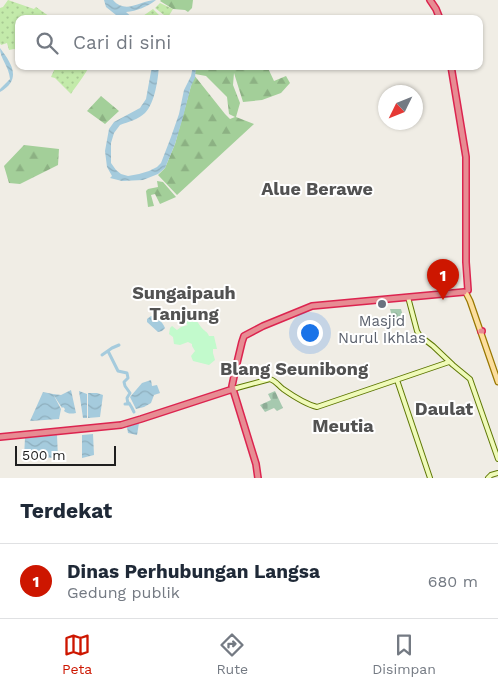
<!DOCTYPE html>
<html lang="id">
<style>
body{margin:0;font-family:"Work Sans",sans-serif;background:#f2f2f3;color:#1f2937}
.compass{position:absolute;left:378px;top:85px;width:45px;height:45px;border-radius:50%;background:#fff;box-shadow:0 1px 4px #0004;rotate:227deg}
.scale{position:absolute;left:15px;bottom:12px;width:101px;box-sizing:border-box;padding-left:5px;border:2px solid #1f1f1f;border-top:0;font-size:14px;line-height:18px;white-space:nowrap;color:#1f1f1f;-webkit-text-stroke:4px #fff;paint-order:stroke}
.you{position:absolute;left:309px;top:332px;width:18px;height:18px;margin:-12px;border:4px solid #fff;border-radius:50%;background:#1a73e8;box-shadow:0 0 0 8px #1a73e833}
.badge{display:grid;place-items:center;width:32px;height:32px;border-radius:50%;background:#cd1600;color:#fff;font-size:16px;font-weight:700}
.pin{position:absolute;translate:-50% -41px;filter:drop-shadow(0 1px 2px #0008)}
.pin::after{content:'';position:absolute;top:26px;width:18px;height:15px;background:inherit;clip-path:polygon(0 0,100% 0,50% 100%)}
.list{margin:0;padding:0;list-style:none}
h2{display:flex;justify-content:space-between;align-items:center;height:65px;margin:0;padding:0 20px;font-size:21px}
h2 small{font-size:16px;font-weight:400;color:#747a83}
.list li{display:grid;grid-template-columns:32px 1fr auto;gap:15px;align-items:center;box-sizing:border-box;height:75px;padding:0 20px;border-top:1px solid #e0e1e3}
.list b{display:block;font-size:19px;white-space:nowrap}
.list p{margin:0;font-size:16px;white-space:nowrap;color:#747a83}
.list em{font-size:16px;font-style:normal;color:#747a83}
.icon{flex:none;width:28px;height:28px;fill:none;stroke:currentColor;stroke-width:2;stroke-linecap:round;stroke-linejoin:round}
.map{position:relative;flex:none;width:498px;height:478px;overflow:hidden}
.search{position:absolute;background:#fff;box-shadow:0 1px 4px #0004;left:15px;right:15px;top:15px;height:55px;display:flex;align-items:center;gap:12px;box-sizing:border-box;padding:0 18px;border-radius:10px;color:#747a83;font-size:19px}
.sheet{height:140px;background:#fff}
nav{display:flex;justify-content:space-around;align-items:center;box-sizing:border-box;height:70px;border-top:1px solid #e0e1e3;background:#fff;font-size:14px;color:#747a83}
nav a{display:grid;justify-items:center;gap:2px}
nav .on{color:#cd1600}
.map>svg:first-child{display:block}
.grass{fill:url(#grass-dots)}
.forest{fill:url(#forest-firs)}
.cemetery{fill:url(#cemetery-stones)}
.park{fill:#c2facc}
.water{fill:url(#water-waves)}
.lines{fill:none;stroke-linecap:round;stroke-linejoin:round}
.river{stroke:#a5cbdd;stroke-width:3}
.secondary-casing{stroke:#5e7704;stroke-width:6}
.primary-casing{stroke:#970;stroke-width:7}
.highway-casing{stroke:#dc244f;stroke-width:8}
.secondary{stroke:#effab9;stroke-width:4}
.primary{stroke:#fcde9d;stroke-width:4.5}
.highway{stroke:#e78c93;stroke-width:5}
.worship-dot{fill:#6b7280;stroke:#fff;stroke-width:2}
.labels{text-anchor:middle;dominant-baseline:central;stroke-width:4;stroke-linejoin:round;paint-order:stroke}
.worship-label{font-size:15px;fill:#5b616d;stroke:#fff}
.quarter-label{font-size:18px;font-weight:bold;fill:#525252;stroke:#fff}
</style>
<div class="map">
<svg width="498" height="478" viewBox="0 0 498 478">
<defs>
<pattern id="grass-dots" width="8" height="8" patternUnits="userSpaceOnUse" patternTransform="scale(1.25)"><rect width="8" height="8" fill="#c3eaaa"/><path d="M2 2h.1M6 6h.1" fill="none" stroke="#a7c892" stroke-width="1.8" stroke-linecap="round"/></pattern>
<pattern id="forest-firs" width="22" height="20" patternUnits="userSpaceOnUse" patternTransform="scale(1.25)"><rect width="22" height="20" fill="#a3cf99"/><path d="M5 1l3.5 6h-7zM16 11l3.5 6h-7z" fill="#8cb183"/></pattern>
<pattern id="cemetery-stones" width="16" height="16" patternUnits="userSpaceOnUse" patternTransform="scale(1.25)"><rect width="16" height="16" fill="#a6c9af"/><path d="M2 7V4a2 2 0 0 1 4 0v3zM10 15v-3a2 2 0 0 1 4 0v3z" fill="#8eac96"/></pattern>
<pattern id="water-waves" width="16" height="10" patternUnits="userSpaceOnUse" patternTransform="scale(1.25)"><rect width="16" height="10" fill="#a5cbdd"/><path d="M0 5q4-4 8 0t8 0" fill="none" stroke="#8eaebd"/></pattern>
</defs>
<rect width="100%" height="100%" fill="#f0ede5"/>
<path class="grass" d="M8 0 34 9 36 7 53 19H19V51L14 49 9 50 7 43 1 45 0 43V8L3 7Z
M160 3 173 9 167 19H158L161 15H164L155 8Z
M153 9 159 15 156 19 140 18Z
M56 66H89C87 73 75 87 71 94L55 78 51 77Z"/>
<path class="forest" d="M161 0H193L192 8 188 12 185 10 173 9 160 1Z
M196 66H267L274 81 286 76 290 83 281 93 262 100 243 102 234 73 233 85 240 103 236 117 254 124 177 195 158 175 165 168 175 144 194 75 225 114 230 119 235 117 229 114 227 97 206 76 195 74Z
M101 96 119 111 105 124 87 111Z
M24 145 59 149 58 165 20 184 9 183 4 166Z
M157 181 163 182 176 197 160 204 155 194 151 195 154 206 148 207 146 191 148 189 158 187Z"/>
<path class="cemetery" d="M390 309H401L403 316H402V318L393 320Z
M275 391 283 408 277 411 274 408 265 412 260 405 271 400 268 394Z"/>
<path class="park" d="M188 317C195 318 197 321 201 327 204 331 207 331 209 336H214L217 349H213V353L215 360 209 365 193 361 191 356 195 351 192 346V344L188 342 180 345 174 344 173 337 169 334 170 328 172 326 177 330 181 327 188 325 184 322 187 320Z"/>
<path class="water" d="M104 0H113C126 15 141 0 156 0 147 7 137 11 126 12L134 19H121L106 7Z
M0 48C12 64 22 79 0 92V89L10 79C9 66 0 59 0 48Z
M152 66H159C158 79 155 103 145 113 139 119 128 122 120 125L114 133 111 143V163L116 170 121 174 128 176 139 174 149 171 157 167 161 163 171 137 179 114 184 90 191 76 193 66H196L195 78 191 86 183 117 175 144 165 168 158 174 143 180 122 181 110 178 112 176 107 167 105 151 109 129 114 122 140 108 146 99Z
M151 316C158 318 162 321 165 328L162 331 158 332 147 322V319Z
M151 380 152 386 157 385 160 393 154 395 151 403 144 407 136 409 130 397 142 383Z
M71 390 76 413C71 414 68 414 64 411L65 409 63 407 62 408 53 394 61 395Z
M79 391 87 394V418H83Z
M43 392 53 394 61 409 59 419 30 421Z
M88 393H97L103 395 100 417 88 418Z
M139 423 137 435 128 433 127 427Z
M93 434 94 455 82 458V435Z
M57 435 58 458 24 457 25 438Z"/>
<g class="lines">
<path class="river" d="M108 351 118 371 127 373 128 378 124 382 125 386 130 393 127 398 128 404H125
M102 355 112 348 119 345
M129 403 132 408 134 412"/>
<defs>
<path id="secondary" d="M408 297 417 331 420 336 433 346 453 365 470 379 498 459
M397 380 430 478
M233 389 270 379C276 381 278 385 283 389 293 396 305 404 317 407L449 362
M488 478 491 475 498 473"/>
<path id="primary" d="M466 293 470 301 498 382"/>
<path id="highway" d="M430 0 436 9 440 19
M451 66 466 157V262L468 290
M481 331H482
M0 437 121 425 141 419 233 389
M258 478 256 464 232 386 236 367 242 342 244 336 263 326 312 306 464 292"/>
</defs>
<use href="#secondary" class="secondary-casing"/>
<use href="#primary" class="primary-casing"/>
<use href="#highway" class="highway-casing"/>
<use href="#secondary" class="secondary"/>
<use href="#primary" class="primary"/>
<use href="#highway" class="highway"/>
</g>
<circle class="worship-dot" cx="382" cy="304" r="5"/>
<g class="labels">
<g class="worship-label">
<text x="382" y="321">Masjid<tspan x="382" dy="17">Nurul Ikhlas</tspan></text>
</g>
<g class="quarter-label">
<text x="317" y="188">Alue Berawe</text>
<text x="184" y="292">Sungaipauh<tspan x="184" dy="21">Tanjung</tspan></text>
<text x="294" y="368">Blang Seunibong</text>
<text x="444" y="408">Daulat</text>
<text x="343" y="425">Meutia</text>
</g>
</g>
</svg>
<svg class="compass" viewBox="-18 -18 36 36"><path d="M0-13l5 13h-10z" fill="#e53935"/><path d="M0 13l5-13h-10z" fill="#747a83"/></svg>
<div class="scale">500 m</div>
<div class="you"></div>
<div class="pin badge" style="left:443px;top:300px">1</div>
<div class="search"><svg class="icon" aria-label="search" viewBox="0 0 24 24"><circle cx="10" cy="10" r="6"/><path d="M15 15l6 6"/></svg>Cari di sini</div>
</div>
<section class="sheet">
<h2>Terdekat<small></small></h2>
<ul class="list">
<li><span class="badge">1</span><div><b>Dinas Perhubungan Langsa</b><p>Gedung publik</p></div><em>680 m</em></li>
</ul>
</section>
<nav>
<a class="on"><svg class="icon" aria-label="map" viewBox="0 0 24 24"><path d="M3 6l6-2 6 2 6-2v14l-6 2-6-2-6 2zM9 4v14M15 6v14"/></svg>Peta</a>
<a><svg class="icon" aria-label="directions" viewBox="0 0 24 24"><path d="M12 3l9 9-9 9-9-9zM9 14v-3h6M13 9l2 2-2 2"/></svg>Rute</a>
<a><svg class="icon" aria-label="saved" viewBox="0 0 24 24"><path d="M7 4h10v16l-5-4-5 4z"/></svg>Disimpan</a>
</nav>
